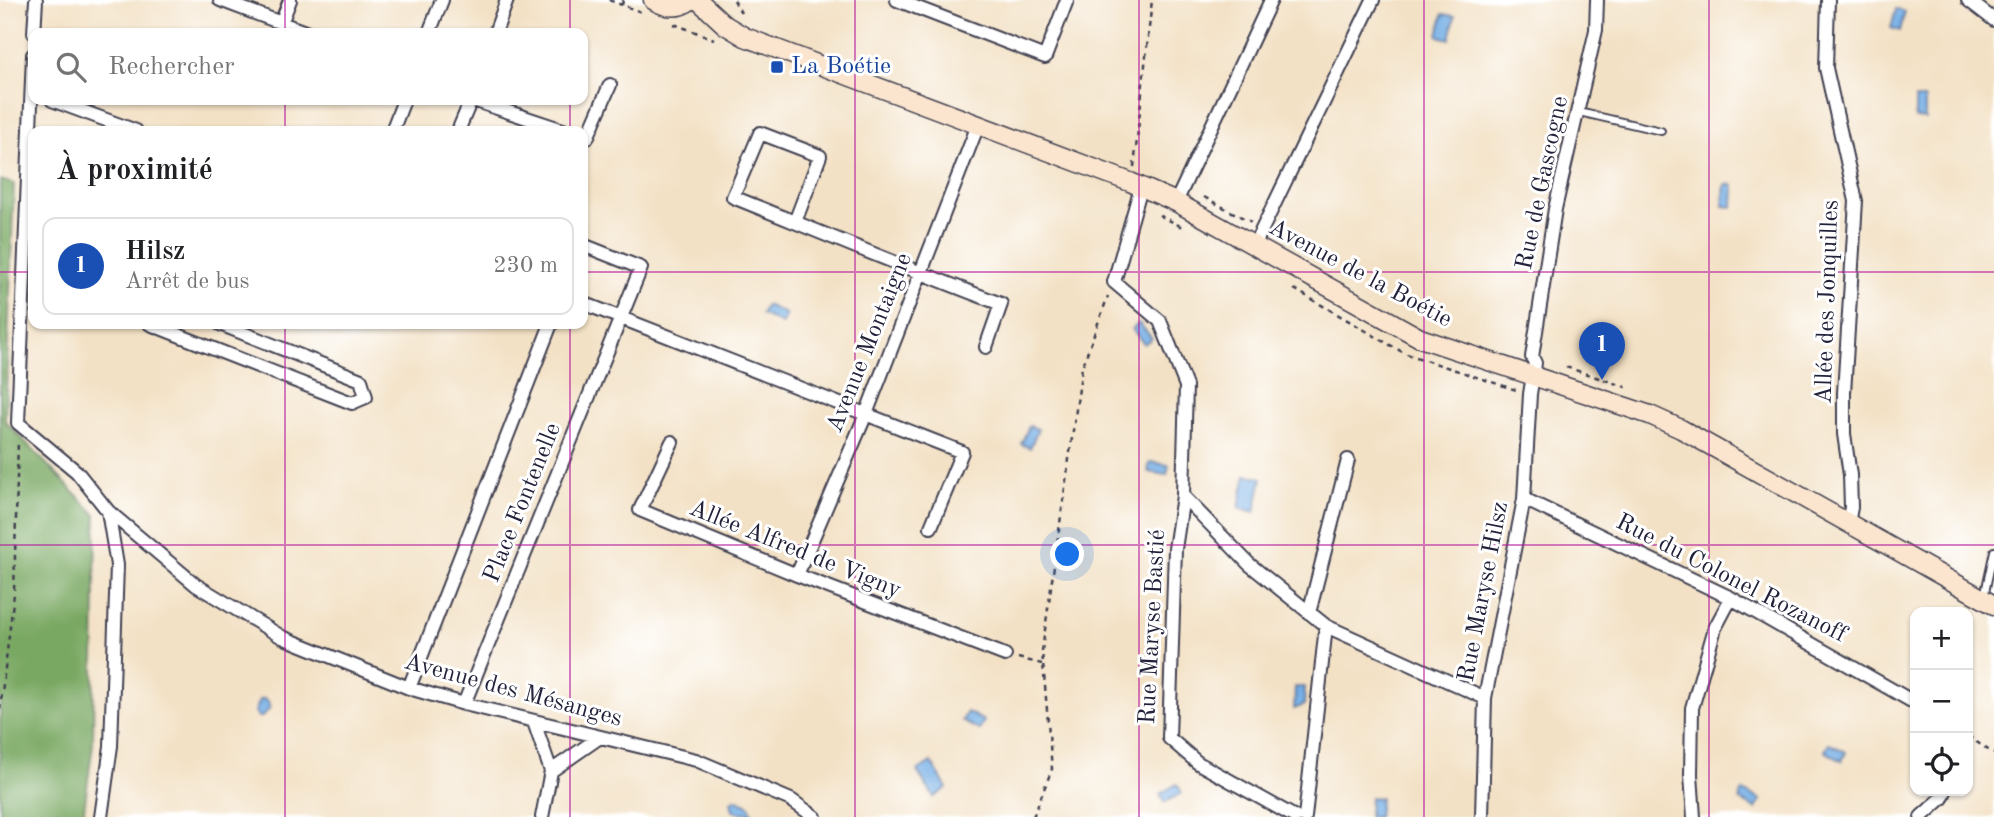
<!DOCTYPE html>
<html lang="fr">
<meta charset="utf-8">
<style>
body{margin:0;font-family:"Old Standard TT",serif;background:#f6f6f6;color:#202124}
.controls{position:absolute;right:21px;bottom:21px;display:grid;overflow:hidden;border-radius:14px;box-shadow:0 2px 5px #0004}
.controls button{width:63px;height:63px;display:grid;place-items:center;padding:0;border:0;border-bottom:2px solid #e0e0e0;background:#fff;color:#202124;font:35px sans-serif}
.you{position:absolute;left:1068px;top:555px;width:24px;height:24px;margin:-18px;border:5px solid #fff;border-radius:50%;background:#1a73e8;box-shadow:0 0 0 10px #1a73e833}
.badge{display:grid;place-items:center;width:46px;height:46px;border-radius:50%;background:#111827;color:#fff;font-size:23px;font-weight:700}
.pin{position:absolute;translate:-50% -58px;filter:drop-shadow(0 2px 4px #0008)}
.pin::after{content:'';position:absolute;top:37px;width:24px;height:21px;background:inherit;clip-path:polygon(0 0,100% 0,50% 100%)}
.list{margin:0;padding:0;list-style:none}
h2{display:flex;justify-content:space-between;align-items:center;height:91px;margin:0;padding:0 28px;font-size:30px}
h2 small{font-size:23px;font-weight:400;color:#757577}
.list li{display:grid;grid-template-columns:46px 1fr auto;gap:21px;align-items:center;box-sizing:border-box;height:98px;margin:0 14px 14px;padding:0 14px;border:2px solid #e0e0e0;border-radius:14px}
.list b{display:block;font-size:26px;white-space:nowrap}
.list p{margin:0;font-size:23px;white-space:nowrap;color:#757577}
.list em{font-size:23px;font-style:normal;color:#757577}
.icon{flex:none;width:38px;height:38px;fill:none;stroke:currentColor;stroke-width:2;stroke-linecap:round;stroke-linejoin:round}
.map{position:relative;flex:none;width:1994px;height:817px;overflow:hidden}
.search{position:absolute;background:#fff;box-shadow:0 2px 5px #0004;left:28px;top:28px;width:560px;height:77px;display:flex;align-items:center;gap:18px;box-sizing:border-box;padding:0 24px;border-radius:14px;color:#757577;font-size:26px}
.panel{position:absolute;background:#fff;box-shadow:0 2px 5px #0004;left:28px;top:126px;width:560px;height:203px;border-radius:14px}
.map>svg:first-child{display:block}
.forest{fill:#79a862;stroke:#4e654e;stroke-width:2}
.water{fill:#75aee5;stroke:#4c6890;stroke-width:2}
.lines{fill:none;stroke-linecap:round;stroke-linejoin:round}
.lane-casing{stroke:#413f50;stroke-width:10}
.street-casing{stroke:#413f50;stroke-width:16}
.secondary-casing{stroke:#413f50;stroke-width:21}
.path{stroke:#413f50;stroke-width:2.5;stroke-dasharray:5 5;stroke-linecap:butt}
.lane{stroke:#fff;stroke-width:6}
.street{stroke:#fff;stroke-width:12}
.secondary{stroke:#fbe5cf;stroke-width:18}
.grid{fill:none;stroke:#b5179e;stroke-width:2;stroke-opacity:0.55}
.transit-dot{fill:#1a4fb4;stroke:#fff;stroke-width:2.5}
.labels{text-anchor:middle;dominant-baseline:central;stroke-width:6;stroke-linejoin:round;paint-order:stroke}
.transit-label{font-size:24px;fill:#164399;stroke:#fff;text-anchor:start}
.street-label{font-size:24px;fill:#22223b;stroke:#fff}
</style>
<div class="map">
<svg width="1994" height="817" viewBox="0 0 1994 817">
<rect width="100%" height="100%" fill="#fff"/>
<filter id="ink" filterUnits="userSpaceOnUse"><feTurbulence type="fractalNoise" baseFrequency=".0143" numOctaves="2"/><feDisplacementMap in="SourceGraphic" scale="14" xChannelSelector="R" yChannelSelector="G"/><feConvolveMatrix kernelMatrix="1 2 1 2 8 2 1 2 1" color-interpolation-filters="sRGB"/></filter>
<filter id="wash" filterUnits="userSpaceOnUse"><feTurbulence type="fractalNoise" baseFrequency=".00686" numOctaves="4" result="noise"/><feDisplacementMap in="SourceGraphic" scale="28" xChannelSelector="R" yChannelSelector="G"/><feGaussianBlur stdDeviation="1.57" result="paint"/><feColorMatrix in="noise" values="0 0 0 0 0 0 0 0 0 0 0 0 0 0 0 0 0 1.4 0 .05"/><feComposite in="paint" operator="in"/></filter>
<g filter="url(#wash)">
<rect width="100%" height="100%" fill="#f3e1c5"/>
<path class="forest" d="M0 180 14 184 5 421 96 515 93 744 83 817H0Z"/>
<path class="water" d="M1896 9 1905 12 1900 31 1891 28Z
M1443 14 1455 16 1450 39 1438 36Z
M1915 99H1925V119L1915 118Z
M1725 184 1734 185 1733 207 1723 206Z
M766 305 786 314 782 324 761 314Z
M1139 323 1152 338 1144 344 1132 329Z
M1029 426 1038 429 1030 448 1021 444Z
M1150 462 1169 465 1167 475 1148 472Z
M1246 475 1262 478 1255 512 1239 508Z
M1295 687H1305L1304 705 1294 709Z
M264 699 268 701 270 708 262 717H258L255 711 260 700Z
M967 712 984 721 979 730 962 721Z
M1829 743 1846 752 1842 761 1825 751Z
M931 762 947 788 934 797 917 771Z
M1177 784 1182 793 1165 802 1160 794Z
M1743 791 1761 800 1756 809 1739 800Z
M1370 797 1380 798 1378 817H1369Z
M735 799 749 805 752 813 747 814 746 812 741 813 733 811 731 802Z"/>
</g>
<g filter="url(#ink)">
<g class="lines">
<defs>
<path id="lane" d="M1579 112 1661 131
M1984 597 1994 551"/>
<path id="street" d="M220 0 308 33
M897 0 1045 57 1067 0
M1828 0 1826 68 1856 201 1844 393V434L1850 475 1851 507 1848 524
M1968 0 1994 20
M281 23 290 0
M34 33 36 0
M429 33 442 0
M495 33 507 0
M33 55 18 423 77 472 108 511 117 565 111 746 101 817
M52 100 136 131
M473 100 566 131
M392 131 404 100
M458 131 471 100
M583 137 587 138 610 85
M1141 187 1114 282 1160 321 1186 386 1183 496 1249 564 1326 626 1485 698
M1176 202 1271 0
M795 222 820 156 760 133 733 197C822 233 911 270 1001 304L986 347
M1254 246 1373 0
M583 303 962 452 931 527
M150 324 352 403 366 397 361 380 220 324
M672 442 640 510 797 575 1005 655
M1183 496 1175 549 1169 738 1198 763 1295 817
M1524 499 1731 598 1915 703
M108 511 196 585 282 637 409 688 464 704 696 760 791 800 815 817
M797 575 866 414 978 125
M1309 613 1348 460
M409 688 551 324
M464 704 641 268 583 245
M534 722 551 771 542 817
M551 771 600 737
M1305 817 1326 626
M1482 817 1485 698 1524 499 1530 394 1535 363 1532 357 1555 209 1596 30 1597 0
M1694 817 1691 775 1692 708 1715 628 1731 598
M1921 817 1942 798 1945 791"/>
<path id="secondary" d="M653 0C666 8 679 9 691 0
M698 0 725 25 745 37 1130 182 1176 202 1420 338 1650 415 1681 429 1994 605"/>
</defs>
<use href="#lane" class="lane-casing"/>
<use href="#street" class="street-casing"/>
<use href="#secondary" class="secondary-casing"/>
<path class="path" d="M609 0 622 5
M623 0 622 5 641 12
M734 0 741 13
M674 24 714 39
M1134 167 1152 0
M1204 197 1251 222
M1159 215 1184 228
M1294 289 1404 353 1516 390
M1566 367 1626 387
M1018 658 1042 664
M0 709 14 594 18 440
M1968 736 1994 754
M1033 817 1052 769 1042 651 1082 367 1108 296"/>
<use href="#lane" class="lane"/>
<use href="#street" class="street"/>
<use href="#secondary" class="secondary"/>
</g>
</g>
<path class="grid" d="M285 0V33M570 0V33M855 0V817M1139 0V817M1424 0V817M1709 0V817M285 100V131M570 100V131M0 272H33M583 272H1994M285 324V817M570 324V817M0 545H1994"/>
<rect class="transit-dot" x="770" y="60" width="14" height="14" rx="3.5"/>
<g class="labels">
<g class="transit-label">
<text x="791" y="67">La Boétie</text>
</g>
<g class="street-label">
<text transform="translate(1543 183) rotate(-78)">Rue de Gascogne</text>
<text transform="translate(1360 274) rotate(28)">Avenue de la Boétie</text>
<text transform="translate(1828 302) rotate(-88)">Allée des Jonquilles</text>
<text transform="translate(870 343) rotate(-68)">Avenue Montaigne</text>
<text transform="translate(523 503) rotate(-68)">Place Fontenelle</text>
<text transform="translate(795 550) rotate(22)">Allée Alfred de Vigny</text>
<text transform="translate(1731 579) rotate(27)">Rue du Colonel Rozanoff</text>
<text transform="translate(1484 592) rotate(-79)">Rue Maryse Hilsz</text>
<text transform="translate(1153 627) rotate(-87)">Rue Maryse Bastié</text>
<text transform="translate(513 691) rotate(15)">Avenue des Mésanges</text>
</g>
</g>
</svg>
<div class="controls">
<button>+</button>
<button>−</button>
<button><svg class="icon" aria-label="locate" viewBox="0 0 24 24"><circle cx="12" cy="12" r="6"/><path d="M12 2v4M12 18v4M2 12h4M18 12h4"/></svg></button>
</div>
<div class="you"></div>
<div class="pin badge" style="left:1602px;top:380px;background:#1a4fb4">1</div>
<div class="search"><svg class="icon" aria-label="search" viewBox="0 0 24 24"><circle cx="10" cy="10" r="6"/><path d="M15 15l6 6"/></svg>Rechercher</div>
<section class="panel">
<h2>À proximité<small></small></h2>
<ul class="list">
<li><span class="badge" style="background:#1a4fb4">1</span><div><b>Hilsz</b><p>Arrêt de bus</p></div><em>230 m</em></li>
</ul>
</section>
</div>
